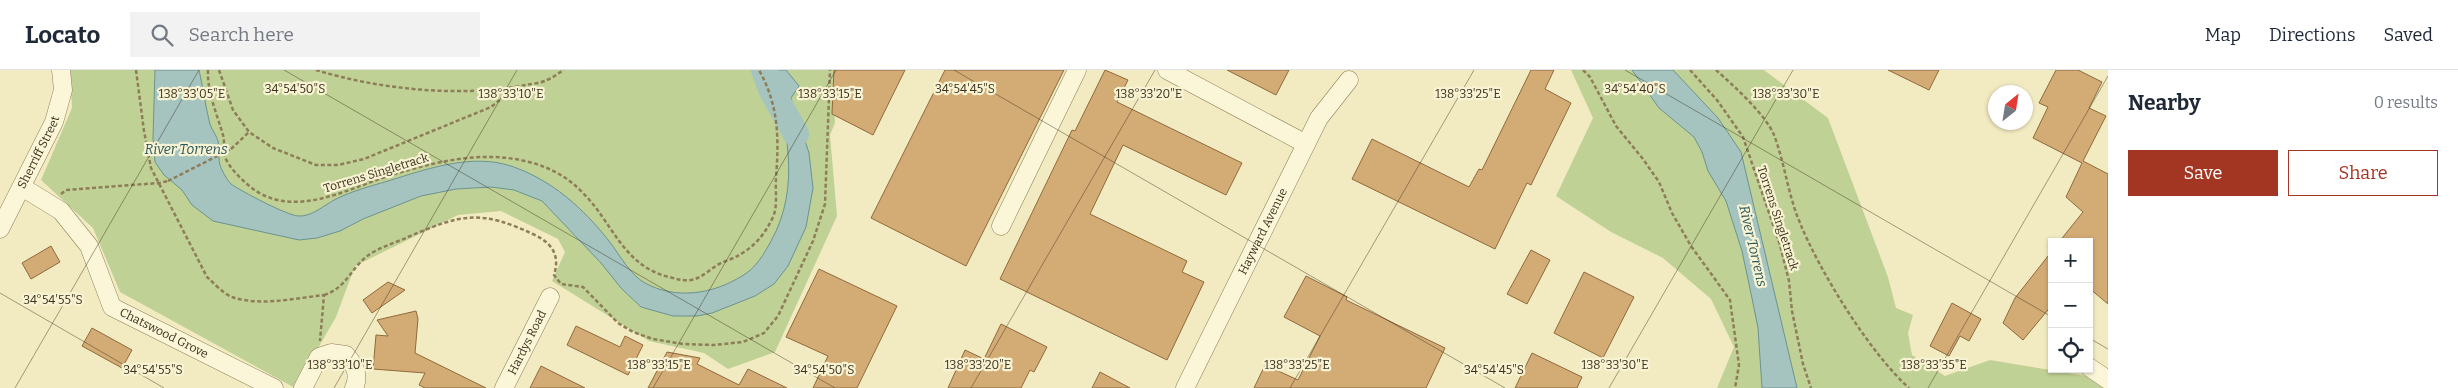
<!DOCTYPE html>
<meta charset="utf-8">
<style>
body{margin:0;font-family:Bitter,serif;background:#f2f2f3;color:#1f2937}
.controls{position:absolute;right:15px;bottom:15px;display:grid;overflow:hidden;border-radius:0px;box-shadow:0 1px 4px #0004}
.controls button{width:45px;height:45px;display:grid;place-items:center;padding:0;border:0;border-bottom:1px solid #e0e1e3;background:#fff;color:#1f2937;font:25px sans-serif}
.compass{position:absolute;left:1988px;top:15px;width:45px;height:45px;border-radius:50%;background:#fff;box-shadow:0 1px 4px #0004;rotate:30deg}
.list{margin:0;padding:0;list-style:none}
h2{display:flex;justify-content:space-between;align-items:center;height:65px;margin:0;padding:0 20px;font-size:21px}
h2 small{font-size:16px;font-weight:400;color:#747a83}
.actions{display:flex;gap:10px;padding:15px 20px}
.actions a{flex:1;padding:11px 0;border:1px solid #a23622;border-radius:0px;text-align:center;font-size:18px;color:#a23622}
.actions .main{background:#a23622;color:#fff}
.icon{flex:none;width:28px;height:28px;fill:none;stroke:currentColor;stroke-width:2;stroke-linecap:round;stroke-linejoin:round}
.map{position:relative;flex:none;width:2108px;height:318px;overflow:hidden}
header{display:flex;align-items:center;gap:30px;box-sizing:border-box;height:70px;padding:0 25px;background:#fff;border-bottom:1px solid #e0e1e3}
header strong{font-size:24px}
nav{display:flex;gap:28px;margin-inline-start:auto;font-size:18px}
.search{width:350px;height:45px;background:#f2f2f3;display:flex;align-items:center;gap:12px;box-sizing:border-box;padding:0 18px;border-radius:0px;color:#747a83;font-size:19px}
main{display:flex}
aside{flex:1;background:#fff}
.map>svg:first-child{display:block}
.green{fill:#c0d195}
.water{fill:#a5c4c0;stroke:#6b9390}
.lines{fill:none;stroke-linecap:round;stroke-linejoin:round}
.river{stroke:#a5c4c0;stroke-width:26}
.building{fill:#d3ab75;stroke:#8f6a3b}
.minor-casing{stroke:#8d7d58;stroke-width:19}
.path{stroke:#8d7d58;stroke-width:2.5;stroke-dasharray:4 2.5;stroke-linecap:butt}
.minor{stroke:#fbf6d7;stroke-width:18}
.path-bridge{stroke:#8d7d58;stroke-width:2.5;stroke-dasharray:4 2.5;stroke-linecap:butt}
.ticks{fill:none;stroke:#3c311d;stroke-width:1;stroke-opacity:0.45}
.labels{text-anchor:middle;dominant-baseline:central;stroke-width:4.5;stroke-linejoin:round;paint-order:stroke}
.street-label{font-size:12px;fill:#3c311d;stroke:#f8f3d3}
.water-label{font-size:14px;font-style:italic;fill:#2b585d;stroke:#f8f3d3}
.ticks-label{font-size:12px;text-anchor:middle;fill:#3c311d;stroke:#f8f3d3;stroke-width:4.5;stroke-linejoin:round;paint-order:stroke}
</style>
<header>
<strong>Locato</strong>
<div class="search"><svg class="icon" aria-label="search" viewBox="0 0 24 24"><circle cx="10" cy="10" r="6"/><path d="M15 15l6 6"/></svg>Search here</div>
<nav><a>Map</a><a>Directions</a><a>Saved</a></nav>
</header>
<main>
<div class="map">
<svg width="2108" height="318" viewBox="0 0 2108 318">
<rect width="100%" height="100%" fill="#f2ebc2"/>
<path class="green" d="M70 0H841L833 18 835 53 830 65 837 146 775 282 728 299 704 283 649 271 552 211 565 182 558 169 501 141 458 145 355 196 336 247 295 318 120 222 93 158 41 110 72 38Z
M1571 0H1764L1828 48 1888 207 1896 238 1913 245 1908 263 1912 285 1945 306 1990 290 2092 307 2108 318H1717L1734 277 1711 229 1663 188 1611 162 1556 126 1593 48Z"/>
<path class="water" d="M155 0H199C203 17 205 34 209 50 210 58 216 64 218 71 221 84 216 90 223 102 225 106 228 111 231 114 241 121 286 145 298 146 312 147 324 135 336 129 352 121 371 116 388 111 427 99 471 83 511 96 552 110 583 138 609 171 620 185 630 205 645 213 676 230 713 224 742 206 756 198 764 184 771 171 801 118 788 54 768 0H786L799 16 791 28 809 83 813 118 806 157 788 196 774 214 755 226 712 243 697 246H673L641 237 621 218 601 193 542 131 514 120 491 117 456 119 421 126 363 149 340 161 317 168 299 170 213 151 192 135 182 120 164 105 155 92 153 68Z
M1632 0H1673L1718 48 1741 82 1797 318H1762L1758 258 1753 233 1742 181 1726 131 1708 101 1702 82 1694 67 1659 38Z"/>
<g class="lines">
<path class="river" d="M764 0 771 19 796 64"/>
</g>
<path class="building" d="M834 0H905L873 65 832 44Z
M945 0H1064L966 196 871 148Z
M1105 0 1128 10 1117 32 1242 93 1226 125 1123 75 1090 144 1187 191 1182 202 1204 212 1167 290 1000 209 1072 60 1075 61Z
M1227 0H1289L1276 25Z
M1531 0H1554L1545 19 1571 33 1531 115 1527 113 1495 179 1352 109 1372 69 1469 117 1479 99 1482 100Z
M1888 0H1939L1929 20Z
M2056 0H2078L2102 12 2089 38 2106 46 2083 91 2108 104V234L2089 218V172H2059L2083 142 2066 127 2082 93 2033 68 2048 37 2039 33Z
M51 176 60 192 31 209 22 193Z
M1531 180 1550 190 1527 234 1507 224Z
M2052 181V235L2023 270 2003 253 2015 228Z
M819 199 897 236 857 318H813L828 286 786 267Z
M1584 202 1634 227 1603 288 1554 263Z
M1306 206 1347 227 1346 230 1445 278 1426 318H1254L1265 295 1298 310 1320 266 1284 247Z
M388 212 405 220 372 243 363 230Z
M1952 233 1981 249 1969 271 1960 266 1949 286 1930 276Z
M416 241 418 249 415 283 486 318H425L419 315 425 303 373 299 376 265 388 266 377 250Z
M1001 254 1047 277 1034 302 1030 300 1021 318H948L965 280 984 289Z
M576 256 620 277 625 266 643 275 628 305 567 275Z
M92 258 132 280 122 298 82 276Z
M667 282 700 288 697 294 739 315 748 299 787 318H648Z
M1532 283 1582 307 1577 318H1515Z
M541 296 585 318H530Z
M1100 302 1130 318H1092Z"/>
<g class="lines">
<defs>
<g id="minor">
<path d="M1167 0 1306 74"/>
<path id="s1" d="M22 117 61 141 89 176 112 237 274 318"/>
<path d="M1001 156 1077 0"/>
<path id="s2" d="M0 159 54 52 63 20 61 0"/>
<path d="M2089 297 2108 310"/>
<path d="M303 318 319 287 331 283 346 285C355 295 360 305 354 318"/>
<path id="s3" d="M504 318 550 227"/>
<path id="s4" d="M1185 318 1319 48 1349 10"/>
</g>
</defs>
<use href="#minor" class="minor-casing"/>
<path class="path" d="M136 0 144 61 151 98 207 207C215 214 224 225 235 228 263 236 297 228 324 225L320 271
M208 0C207 22 217 44 223 65 225 72 223 80 225 87 229 97 239 107 247 114 292 154 351 116 398 103 440 91 482 81 525 91 547 96 567 106 583 123 613 153 623 196 669 207 677 209 683 211 691 210 704 208 713 195 726 191 748 183 763 169 773 147 778 136 775 120 776 108 779 68 779 36 759 0
M219 0 233 40 249 62 273 78 316 95H338L364 89 491 37 516 17
M316 0C377 19 461 28 525 15 532 14 541 13 547 10 553 8 558 3 564 0
M1583 0 1590 7 1616 56 1643 89 1659 112 1672 143 1691 176 1730 230 1739 295 1735 318
M1690 0 1717 30 1743 67 1780 175 1789 211 1792 241 1803 294 1811 318
M1716 0C1733 15 1766 45 1774 65 1785 94 1788 125 1800 153 1820 202 1870 283 1909 318
M231 79 249 62
M61 124 66 120 159 113 168 111
M324 225C346 218 350 200 366 187 377 178 395 173 408 167 462 144 480 139 535 165 553 174 560 186 554 205L561 214 583 217 618 253 633 262 653 269 683 274 714 275 743 272 764 263 778 246 813 171 825 134 830 0"/>
<use href="#minor" class="minor"/>
<path class="path-bridge" d="M168 111 231 79"/>
</g>
<path class="ticks" d="M284 0 835 318M954 0 1505 318M1625 0 2052 247M0 223 164 318M2089 268 2108 279M15 318 199 0M334 318 517 0M653 318 836 0M971 318 1155 0M1290 318 1474 0M1609 318 1793 0M1928 318 2108 6"/>
<g class="labels">
<g class="street-label">
<text stroke="none"><textPath href="#s2" startOffset="86">Sherriff Street</textPath></text>
<text transform="translate(376 103) rotate(-17)">Torrens Singletrack</text>
<text transform="translate(1778 148) rotate(72)">Torrens Singletrack</text>
<text stroke="none"><textPath href="#s4" startOffset="175">Hayward Avenue</textPath></text>
<text stroke="none"><textPath href="#s1" startOffset="214">Chatswood Grove</textPath></text>
<text stroke="none"><textPath href="#s3" startOffset="51">Hardys Road</textPath></text>
</g>
<g class="water-label">
<text x="186" y="79">River Torrens</text>
<text transform="translate(1753 176) rotate(77)">River Torrens</text>
</g>
</g>
<g class="ticks-label">
<text x="965" y="23">34°54'45"S</text>
<text x="295" y="23">34°54'50"S</text>
<text x="1635" y="23">34°54'40"S</text>
<text x="192" y="28">138°33'05"E</text>
<text x="511" y="28">138°33'10"E</text>
<text x="830" y="28">138°33'15"E</text>
<text x="1149" y="28">138°33'20"E</text>
<text x="1468" y="28">138°33'25"E</text>
<text x="1786" y="28">138°33'30"E</text>
<text x="53" y="234">34°54'55"S</text>
<text x="340" y="299">138°33'10"E</text>
<text x="659" y="299">138°33'15"E</text>
<text x="978" y="299">138°33'20"E</text>
<text x="1297" y="299">138°33'25"E</text>
<text x="1615" y="299">138°33'30"E</text>
<text x="1934" y="299">138°33'35"E</text>
<text x="153" y="304">34°54'55"S</text>
<text x="824" y="304">34°54'50"S</text>
<text x="1494" y="304">34°54'45"S</text>
</g>
</svg>
<div class="controls">
<button>+</button>
<button>−</button>
<button><svg class="icon" aria-label="locate" viewBox="0 0 24 24"><circle cx="12" cy="12" r="6"/><path d="M12 2v4M12 18v4M2 12h4M18 12h4"/></svg></button>
</div>
<svg class="compass" viewBox="-18 -18 36 36"><path d="M0-13l5 13h-10z" fill="#e53935"/><path d="M0 13l5-13h-10z" fill="#747a83"/></svg>
</div>
<aside>
<h2>Nearby<small>0 results</small></h2>
<ul class="list">
</ul>
<div class="actions"><a class="main">Save</a><a>Share</a></div>
</aside>
</main>
